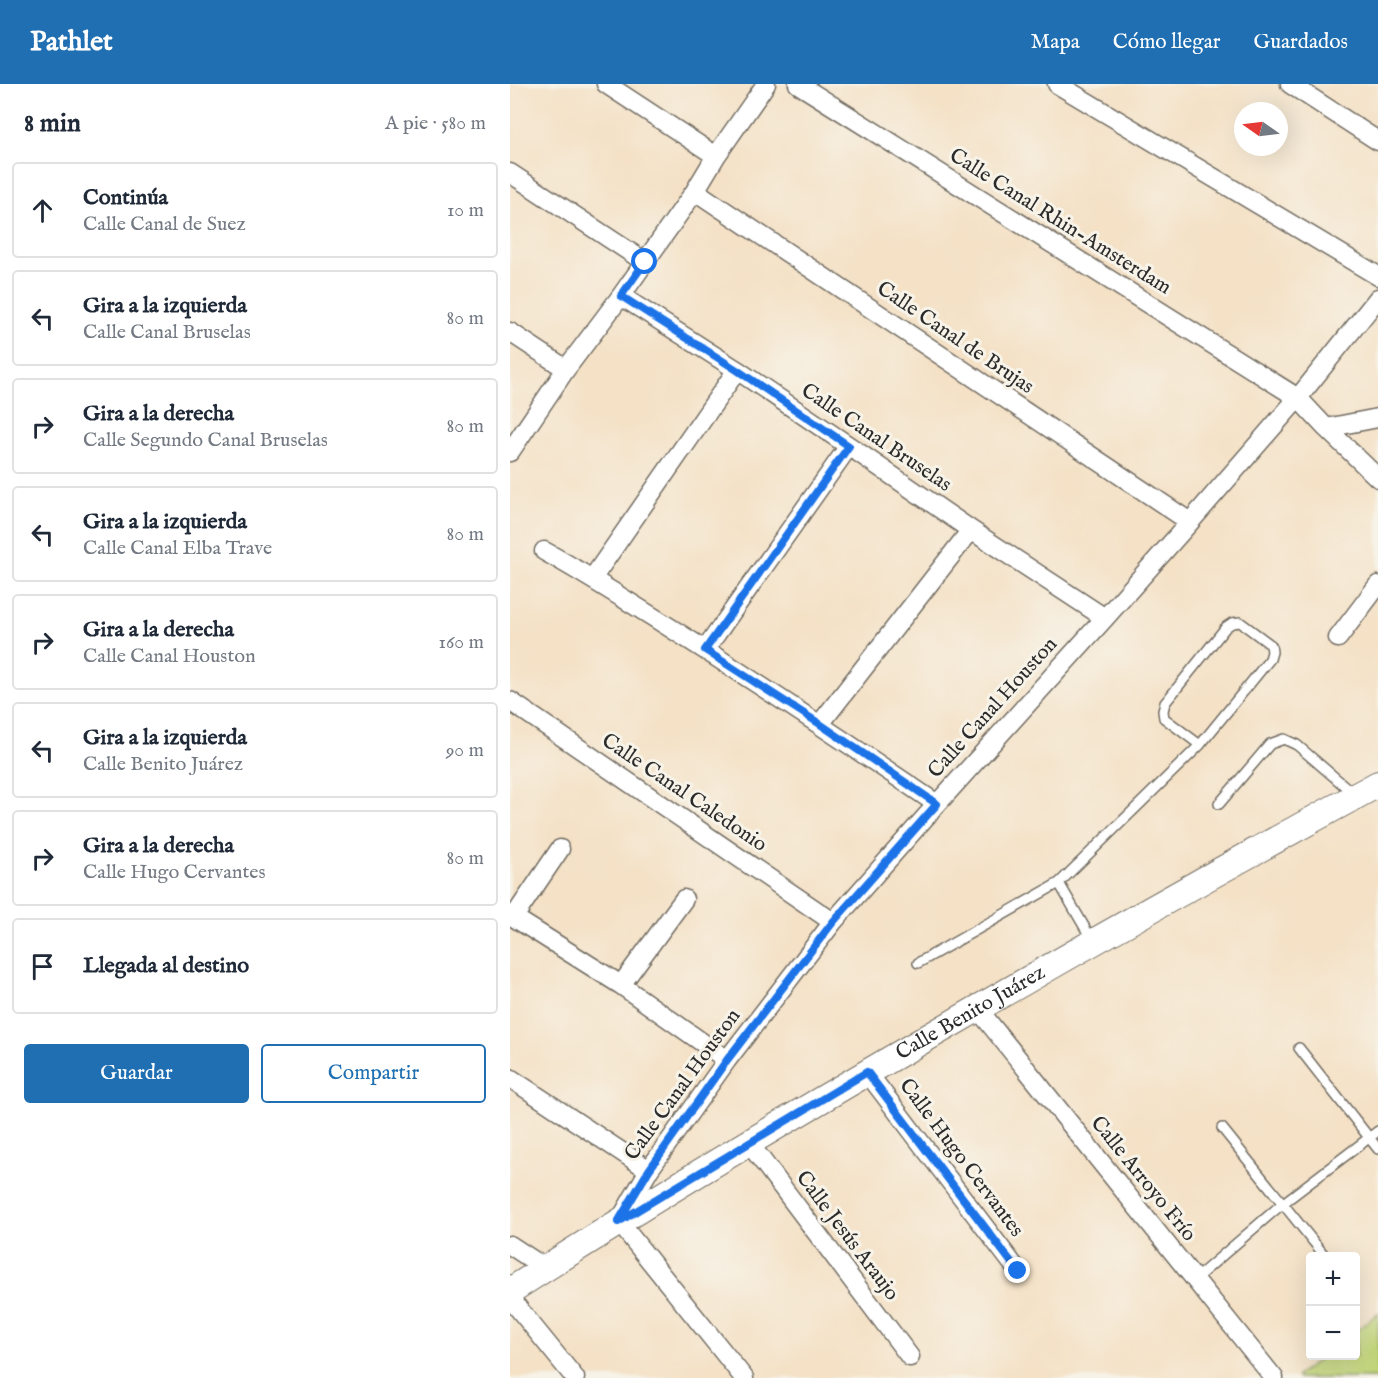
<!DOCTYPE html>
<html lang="es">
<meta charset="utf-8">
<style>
body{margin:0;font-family:"IM FELL English",serif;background:#f6f6f7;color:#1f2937}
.controls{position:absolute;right:18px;bottom:18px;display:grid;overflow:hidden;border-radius:6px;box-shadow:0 6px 24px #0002}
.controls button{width:54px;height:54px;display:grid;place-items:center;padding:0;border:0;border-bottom:2px solid #e0e1e3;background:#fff;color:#1f2937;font:30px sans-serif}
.compass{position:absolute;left:724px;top:18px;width:54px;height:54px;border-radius:50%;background:#fff;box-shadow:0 6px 24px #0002;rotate:284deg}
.stop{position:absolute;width:18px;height:18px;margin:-14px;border:4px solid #1a73e8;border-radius:50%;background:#fff}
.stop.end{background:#1a73e8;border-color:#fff;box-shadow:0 2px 6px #0008}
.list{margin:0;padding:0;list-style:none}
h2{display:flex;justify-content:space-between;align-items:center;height:78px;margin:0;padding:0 24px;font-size:26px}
h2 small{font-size:20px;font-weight:400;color:#747a83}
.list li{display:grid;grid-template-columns:39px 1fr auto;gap:18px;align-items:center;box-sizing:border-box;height:96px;margin:0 12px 12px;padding:0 12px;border:2px solid #e0e1e3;border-radius:6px}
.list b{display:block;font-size:22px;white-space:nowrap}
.list p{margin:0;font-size:20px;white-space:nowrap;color:#747a83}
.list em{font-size:20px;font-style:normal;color:#747a83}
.actions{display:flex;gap:12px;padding:18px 24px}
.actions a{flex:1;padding:14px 0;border:2px solid #1f6fb2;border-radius:6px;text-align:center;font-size:21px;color:#1f6fb2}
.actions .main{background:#1f6fb2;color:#fff}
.icon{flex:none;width:33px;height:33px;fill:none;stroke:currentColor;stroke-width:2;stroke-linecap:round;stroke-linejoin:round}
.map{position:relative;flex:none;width:868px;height:1294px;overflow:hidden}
header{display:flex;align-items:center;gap:36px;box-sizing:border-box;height:84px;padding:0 30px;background:#1f6fb2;color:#fff}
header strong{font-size:28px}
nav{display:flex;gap:33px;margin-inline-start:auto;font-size:21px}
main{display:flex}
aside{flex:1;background:#fff}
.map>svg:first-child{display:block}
.green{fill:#c1d578;stroke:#768052;stroke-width:1.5}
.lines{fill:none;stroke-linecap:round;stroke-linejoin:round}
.lane-casing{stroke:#716b61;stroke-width:12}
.street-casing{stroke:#716b61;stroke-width:21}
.secondary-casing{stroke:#716b61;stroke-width:28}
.lane{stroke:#fff;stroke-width:9}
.street{stroke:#fff;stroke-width:18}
.secondary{stroke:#fff;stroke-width:26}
.route{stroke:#1a73e8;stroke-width:8}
.labels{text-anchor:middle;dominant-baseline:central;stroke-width:6;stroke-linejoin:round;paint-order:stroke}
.street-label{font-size:21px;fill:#2b2b2b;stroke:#f7f3e8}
</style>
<header>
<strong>Pathlet</strong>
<nav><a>Mapa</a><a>Cómo llegar</a><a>Guardados</a></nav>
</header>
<main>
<aside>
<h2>8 min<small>A pie · 580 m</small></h2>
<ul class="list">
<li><svg class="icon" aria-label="ahead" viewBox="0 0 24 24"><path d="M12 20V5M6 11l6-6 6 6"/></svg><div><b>Continúa</b><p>Calle Canal de Suez</p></div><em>10 m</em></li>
<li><svg class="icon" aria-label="left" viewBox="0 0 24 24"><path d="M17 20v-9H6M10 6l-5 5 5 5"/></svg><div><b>Gira a la izquierda</b><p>Calle Canal Bruselas</p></div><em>80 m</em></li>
<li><svg class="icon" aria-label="right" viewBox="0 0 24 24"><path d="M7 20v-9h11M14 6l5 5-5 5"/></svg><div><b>Gira a la derecha</b><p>Calle Segundo Canal Bruselas</p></div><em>80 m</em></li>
<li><svg class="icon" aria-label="left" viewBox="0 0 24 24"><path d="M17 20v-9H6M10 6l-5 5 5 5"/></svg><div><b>Gira a la izquierda</b><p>Calle Canal Elba Trave</p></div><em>80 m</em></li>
<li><svg class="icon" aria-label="right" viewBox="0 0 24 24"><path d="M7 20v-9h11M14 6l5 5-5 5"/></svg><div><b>Gira a la derecha</b><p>Calle Canal Houston</p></div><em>160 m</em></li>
<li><svg class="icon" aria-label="left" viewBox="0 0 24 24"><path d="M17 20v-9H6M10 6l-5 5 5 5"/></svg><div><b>Gira a la izquierda</b><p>Calle Benito Juárez</p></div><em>90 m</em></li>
<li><svg class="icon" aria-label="right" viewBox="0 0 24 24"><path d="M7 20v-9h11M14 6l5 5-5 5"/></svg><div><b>Gira a la derecha</b><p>Calle Hugo Cervantes</p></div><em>80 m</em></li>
<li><svg class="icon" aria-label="arrive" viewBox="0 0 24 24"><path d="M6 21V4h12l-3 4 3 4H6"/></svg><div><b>Llegada al destino</b></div></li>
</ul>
<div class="actions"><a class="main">Guardar</a><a>Compartir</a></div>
</aside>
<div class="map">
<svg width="868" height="1294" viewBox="0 0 868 1294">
<rect width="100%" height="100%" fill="#f7f3e8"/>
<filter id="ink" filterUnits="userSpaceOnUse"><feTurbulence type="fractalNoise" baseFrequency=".0167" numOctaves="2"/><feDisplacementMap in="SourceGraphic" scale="12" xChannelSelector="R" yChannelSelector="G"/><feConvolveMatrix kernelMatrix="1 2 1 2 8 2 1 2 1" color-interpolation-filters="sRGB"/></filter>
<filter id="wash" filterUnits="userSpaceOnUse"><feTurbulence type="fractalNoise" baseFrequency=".008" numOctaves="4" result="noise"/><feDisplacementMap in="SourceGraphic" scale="24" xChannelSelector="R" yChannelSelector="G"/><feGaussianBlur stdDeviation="1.35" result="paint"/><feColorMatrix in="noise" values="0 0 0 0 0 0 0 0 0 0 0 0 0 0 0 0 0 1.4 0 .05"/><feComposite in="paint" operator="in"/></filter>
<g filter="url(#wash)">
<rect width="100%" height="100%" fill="#f4e1c6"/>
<path class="green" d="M868 1229V1294H789L787 1292 814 1272H846V1247Z"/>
</g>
<g filter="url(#ink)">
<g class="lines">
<defs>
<path id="lane" d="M709 720 760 660 774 655 787 661 844 710
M582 856 549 799 690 661 760 575 762 568 761 561 730 538 722 539 716 543 655 619 653 627 654 634 690 661
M408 879 549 799
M789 964 868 1065
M712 1044 815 1172
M684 1196 772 1120 868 1047"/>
<path id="street" d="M96 0 206 72
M288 0 788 314 816 344 868 394
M547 0 868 192
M780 0 868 57
M0 89 135 178
M185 107 680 438
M111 212 227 286 339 362 461 446 595 534
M0 248 56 285
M816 344 868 334
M0 368 56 285 111 212 185 107 206 72 256 0
M34 467C74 489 112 514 151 538 245 597 336 658 427 720
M82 495 227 286
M828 554 868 501
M195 566 339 362
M0 617 323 838
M310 640 461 446
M0 831 111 901 217 976
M4 833 50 765
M111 901 174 815
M468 925 764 1294
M357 988 508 1187
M0 994 139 1086
M239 1059 400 1273
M0 1161 35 1184
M0 1214 65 1294
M234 1294 109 1138 139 1086 217 976 323 838 427 720 595 534 680 438 788 314 868 214"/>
<g id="secondary">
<path id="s1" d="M0 1207C144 1114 292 1026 441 940 582 858 724 778 868 700"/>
</g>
</defs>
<use href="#lane" class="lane-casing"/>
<use href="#street" class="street-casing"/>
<use href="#secondary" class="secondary-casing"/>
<use href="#lane" class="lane"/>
<use href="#street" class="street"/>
<use href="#secondary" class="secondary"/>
</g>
</g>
<g class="lines" filter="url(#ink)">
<path class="route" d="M135 178 111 212 227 286 339 362 195 566 310 640 427 720 323 838 217 976 139 1086 108 1138 357 988 508 1187"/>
</g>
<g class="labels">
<g class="street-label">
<text transform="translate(550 138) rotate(32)">Calle Canal Rhin-Amsterdam</text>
<text transform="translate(445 254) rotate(34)">Calle Canal de Brujas</text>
<text transform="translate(366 354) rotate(34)">Calle Canal Bruselas</text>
<text transform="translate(483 624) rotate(-48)">Calle Canal Houston</text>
<text transform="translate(174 709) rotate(34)">Calle Canal Caledonio</text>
<text stroke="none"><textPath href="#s1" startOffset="538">Calle Benito Juárez</textPath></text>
<text transform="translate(173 1001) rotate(-54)">Calle Canal Houston</text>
<text transform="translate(451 1074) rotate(53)">Calle Hugo Cervantes</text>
<text transform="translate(633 1095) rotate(51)">Calle Arroyo Frío</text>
<text transform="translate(337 1152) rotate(53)">Calle Jesús Araujo</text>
</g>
</g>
</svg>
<div class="controls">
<button>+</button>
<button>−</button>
</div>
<svg class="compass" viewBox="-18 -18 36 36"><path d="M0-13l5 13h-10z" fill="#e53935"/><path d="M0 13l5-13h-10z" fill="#747a83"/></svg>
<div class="stop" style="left:135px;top:178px"></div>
<div class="stop end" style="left:508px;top:1187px"></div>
</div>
</main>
